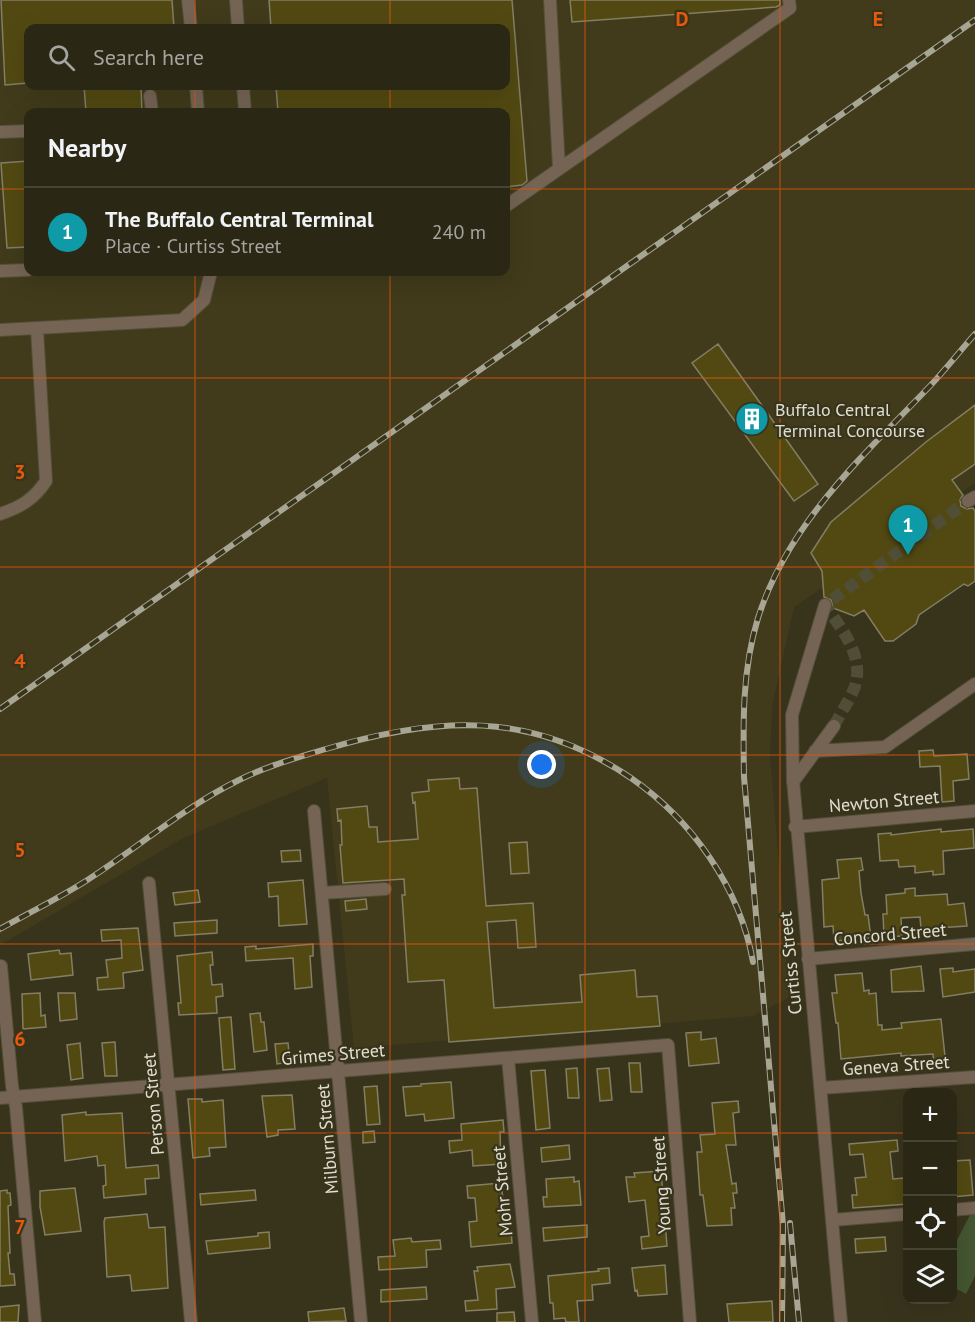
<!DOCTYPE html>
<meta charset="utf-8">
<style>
body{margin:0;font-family:"PT Sans",sans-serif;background:#363322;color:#f1f3f6}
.controls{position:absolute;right:18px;bottom:18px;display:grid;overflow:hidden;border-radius:12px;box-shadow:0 6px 24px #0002}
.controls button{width:54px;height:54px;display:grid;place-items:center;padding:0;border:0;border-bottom:2px solid #464434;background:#2a2715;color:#f1f3f6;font:30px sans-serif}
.you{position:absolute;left:542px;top:765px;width:21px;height:21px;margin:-15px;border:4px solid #fff;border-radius:50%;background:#1a73e8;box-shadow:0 0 0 9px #1a73e833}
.badge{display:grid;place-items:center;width:39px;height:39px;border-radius:50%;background:#bca0f2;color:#fff;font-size:20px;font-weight:700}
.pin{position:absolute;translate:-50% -50px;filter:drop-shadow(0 2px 3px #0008)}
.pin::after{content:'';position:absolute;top:32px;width:21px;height:18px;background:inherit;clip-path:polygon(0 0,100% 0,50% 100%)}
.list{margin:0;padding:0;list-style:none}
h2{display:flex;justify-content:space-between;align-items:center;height:78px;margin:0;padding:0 24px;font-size:26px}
h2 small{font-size:20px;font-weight:400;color:#a5a5a0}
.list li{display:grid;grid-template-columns:39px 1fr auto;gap:18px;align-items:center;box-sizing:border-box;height:90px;padding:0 24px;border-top:2px solid #464434}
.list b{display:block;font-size:22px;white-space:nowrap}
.list p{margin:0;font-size:20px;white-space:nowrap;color:#a5a5a0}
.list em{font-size:20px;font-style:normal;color:#a5a5a0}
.icon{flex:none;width:33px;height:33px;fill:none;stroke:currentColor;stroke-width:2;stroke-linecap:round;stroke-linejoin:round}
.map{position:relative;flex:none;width:975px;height:1322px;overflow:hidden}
.search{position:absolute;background:#2a2715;box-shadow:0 6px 24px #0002;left:24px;top:24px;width:486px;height:66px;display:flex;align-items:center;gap:15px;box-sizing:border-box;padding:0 21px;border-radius:12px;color:#a5a5a0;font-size:22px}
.panel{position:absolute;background:#2a2715;box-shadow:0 6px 24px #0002;left:24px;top:108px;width:486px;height:168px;border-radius:12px}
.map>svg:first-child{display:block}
.built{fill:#413b1b;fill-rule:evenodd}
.green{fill:#445631}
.building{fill:#524912;stroke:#837e64;stroke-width:1.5}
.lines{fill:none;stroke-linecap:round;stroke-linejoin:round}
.minor-tunnel{stroke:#514e37;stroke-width:12;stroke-dasharray:12 6;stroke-linecap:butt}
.minor-casing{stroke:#534f39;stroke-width:14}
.minor{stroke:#756454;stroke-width:12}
.rail-casing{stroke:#a7a593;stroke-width:6}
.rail{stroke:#38341c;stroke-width:4;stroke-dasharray:11;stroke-linecap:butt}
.grid{fill:none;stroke:#e8590c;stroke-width:1.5;stroke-opacity:0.55}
.labels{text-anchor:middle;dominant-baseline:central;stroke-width:4.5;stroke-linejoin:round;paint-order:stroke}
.poi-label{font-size:18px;fill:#e0ded0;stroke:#38341c;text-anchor:start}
.street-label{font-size:18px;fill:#e0ded0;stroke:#38341c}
.grid-label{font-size:20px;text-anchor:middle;font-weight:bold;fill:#e8590c;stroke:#38341c;stroke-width:4.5;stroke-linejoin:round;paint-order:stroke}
</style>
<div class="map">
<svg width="975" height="1322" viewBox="0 0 975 1322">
<rect width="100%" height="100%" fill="#38341c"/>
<path class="built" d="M0 0H975V483L794 607 772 706 770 757 790 997 753 1016 354 1048 327 778 185 837 0 945ZM28 28H506V86H28ZM28 112H506V272H28Z"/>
<path class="green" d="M975 1205V1276L966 1294 953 1287 952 1250Z"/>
<path class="building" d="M1 0H172L174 28H28V83L5 85Z
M269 0H512L527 181 522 185 506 187V112H278L276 86H506V28H271Z
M570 0H780V5L776 7 572 22Z
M84 86H141L142 112H86Z
M28 161V247L7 248 1 163Z
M718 344 818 484 794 501 692 363Z
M975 405V464L952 480 963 495 960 500 961 506 967 509 973 508 975 511V581L968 586 964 584 919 615 916 624 893 641H885L864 610 854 616 833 608 831 600 824 597 822 571 811 553 831 522 926 442Z
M933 750 934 756 967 754 969 779 953 781 954 801 942 802 940 766 920 767 919 751Z
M459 778 460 789 477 788 486 906 533 903 536 947 518 948 516 920 487 922 494 1008 582 1002 580 975 635 970 637 997 657 996 660 1026 449 1042 444 980 408 982 402 895H405L404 879 343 883 340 845H342L341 820 338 821 337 809 367 806 369 827H377L378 842 418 839 415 802 413 803 412 793 429 791 428 780Z
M941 829V832L973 829 974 848 943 851 944 874 933 875V871L915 873V866L899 867 898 860 880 861 878 834 891 833V835Z
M527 842 529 873 511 874 509 843Z
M300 850 301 861 282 862 281 851Z
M861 858 863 870 859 871 861 893 865 915H868L871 938 834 941 833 926 824 927 822 880 839 878 837 860Z
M303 880 307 924 279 926 278 896 269 897 268 883Z
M915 888V896L947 894 948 905 964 903 967 926 921 929 920 917 901 918 902 936 884 937 883 914H887L886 895 905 893V889Z
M198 890 200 902 175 905 173 893Z
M366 899 367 909 346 911 345 901Z
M217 920V933L175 936 174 923Z
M138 928 143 970 123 973 124 988 98 990 97 978 108 977 106 960 122 958 121 940 102 941 101 930Z
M313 944V956H310L312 987 295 989 293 958 246 961 245 947 256 946V949Z
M59 950 60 954 71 953 73 975 31 980 28 954Z
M212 952 213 965H210L212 985 222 984 223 996 216 997 217 1013 179 1015 178 1003H181L177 956Z
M921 966 924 991 892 992 891 970Z
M953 968V972L975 969V992L943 997 940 969Z
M862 973 864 991 869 990V994L876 993 878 1025H882V1030L902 1028 901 1023 941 1019 946 1066 934 1068 933 1054 901 1056V1053L841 1059 838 1023H836L832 993H837L835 975Z
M40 993 41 1016 45 1015 46 1027 23 1029 22 994Z
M58 993H75L77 1019 60 1021Z
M260 1013 261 1022H264L267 1050 254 1052 250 1014Z
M231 1017 235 1069 223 1070 219 1018Z
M701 1032V1040L716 1038 719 1063 689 1066 686 1033Z
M115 1042 117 1076H105L102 1043Z
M80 1043 83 1078 71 1080 67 1045Z
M288 1043 290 1062 277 1064 275 1044Z
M629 1063H640L642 1092H631Z
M577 1068 579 1098H568L566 1069Z
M609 1068 612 1100 600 1101 597 1069Z
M545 1070 550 1128 536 1130 531 1071Z
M451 1082 454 1118 425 1121 424 1114 406 1116 403 1087 421 1086V1084Z
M377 1086 380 1124 367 1125 364 1087Z
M292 1095 295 1129 278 1130V1135L267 1137 262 1096Z
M188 1099H202V1102L223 1100 226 1147 209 1148 210 1156 193 1158Z
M738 1101 739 1112 733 1113 736 1145H726L732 1184 736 1183 737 1193H733L735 1208H731L732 1225 707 1226 703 1195H700L697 1152H702L700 1135 715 1134 712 1103Z
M86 1112V1115L122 1113 126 1168 158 1165 159 1178 145 1179 146 1194 104 1198 103 1186 106 1185 105 1165 98 1166 97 1156 65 1161 62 1115Z
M503 1120 504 1132H500L501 1164 473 1166 472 1150 450 1153 449 1141 462 1140 461 1124Z
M374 1131 375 1142 363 1143V1132Z
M897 1140 898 1151 890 1152 893 1179 904 1178 905 1186H908V1204L853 1208 852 1195H857L855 1178 866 1177 863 1154 850 1155 849 1144Z
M569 1145 570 1159 542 1162 541 1148Z
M970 1160 973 1195 952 1197V1161Z
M661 1171 667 1246 642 1249 641 1237 649 1236 645 1200 629 1202 626 1177H635L634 1173Z
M574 1177V1182L579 1181 581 1205 544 1207 543 1197H547L546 1179Z
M501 1183 507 1232 511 1231 512 1243 471 1247 469 1222 477 1221 475 1198H468L467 1186Z
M75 1188 81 1231 45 1235 40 1207V1191Z
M7 1190V1193H10L11 1205 8 1206 10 1253H8L10 1274H14L15 1285 0 1286V1191Z
M255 1190 256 1200 201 1205 200 1194Z
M147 1214 149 1228 165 1227 168 1288 132 1291 130 1275 107 1277 104 1222 105 1218Z
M587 1225V1237L544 1241 543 1228Z
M269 1232 270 1248 208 1254 206 1241 258 1236V1233Z
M885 1237 886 1251 856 1253 855 1239Z
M411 1238 412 1242 440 1240 441 1249 426 1250 427 1267 379 1270 378 1257 395 1256 393 1240Z
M510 1264 515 1287 496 1289 497 1309 466 1311 465 1301 478 1300 474 1271H478L477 1267Z
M665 1265 667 1294 638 1296 637 1290 635 1291 632 1268Z
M609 1268 610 1283 592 1285 593 1300 577 1301 579 1322H566L565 1318 554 1319 553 1303H550L548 1276 599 1271 598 1269Z
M426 1287 427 1299 381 1302V1290Z
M772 1301 773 1322H729L727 1304Z
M19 1305 18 1322H0V1307Z
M344 1308 346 1321 309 1322 308 1312Z
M514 1312 515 1322H497V1313Z"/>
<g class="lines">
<path class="minor-tunnel" d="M834 726C840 714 849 701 854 689 866 657 842 630 825 605L968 501"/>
<defs>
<path id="minor" d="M188 0 191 28
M236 0 238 28
M550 0 559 168
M196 86 198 112
M243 86 245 112
M150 96 152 112
M0 132 28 131
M506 206 790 8 789 0
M0 271 28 270
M0 330 182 320 204 300 211 272
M968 501 975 497
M0 514C21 507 34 499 46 481L37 329
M825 605 792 715 793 780 841 1322
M815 751 885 747 975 684
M793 782 834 726
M314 811 361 1322
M795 827 975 811
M149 883 191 1322
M322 893 385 889
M808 959 975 944
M1 966 12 1086 16 1107 35 1322
M508 1058 532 1322
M821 1088 975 1077
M0 1098 668 1045 690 1322
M952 1210 975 1208
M832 1220 908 1214"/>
</defs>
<use href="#minor" class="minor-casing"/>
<use href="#minor" class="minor"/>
<defs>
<path id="rail" d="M0 709 975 20
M0 929C27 914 55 900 81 884 134 851 182 808 239 780 267 766 296 758 326 749 437 716 531 710 631 778 692 820 740 888 753 962
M790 1223 799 1322
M782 1322 783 1225 744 777C743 723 742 670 758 618 788 523 863 456 930 386 946 369 960 351 975 334"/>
</defs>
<use href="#rail" class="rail-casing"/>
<use href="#rail" class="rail"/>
</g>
<path class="grid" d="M195 0V28M390 0V28M585 0V1322M780 0V1322M195 86V112M390 86V112M0 189H28M506 189H975M195 272V1322M390 272V1322M0 378H975M0 567H975M0 755H975M0 944H975M0 1133H908M952 1133H975"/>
<defs>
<symbol id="building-disc" viewBox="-11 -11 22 22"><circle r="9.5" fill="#0f9aa8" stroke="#38341c"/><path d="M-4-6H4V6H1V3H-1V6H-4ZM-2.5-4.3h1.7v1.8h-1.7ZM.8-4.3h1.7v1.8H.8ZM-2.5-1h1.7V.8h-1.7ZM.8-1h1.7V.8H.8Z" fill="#fff"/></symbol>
</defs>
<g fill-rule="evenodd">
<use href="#building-disc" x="733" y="400" width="38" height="38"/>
</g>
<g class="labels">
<g class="poi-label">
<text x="775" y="409">Buffalo Central<tspan x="775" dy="21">Terminal Concourse</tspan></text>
</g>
<g class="street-label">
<text transform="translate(884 801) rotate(-5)">Newton Street</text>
<text transform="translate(890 934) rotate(-5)">Concord Street</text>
<text transform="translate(790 963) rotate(-96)">Curtiss Street</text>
<text transform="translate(333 1054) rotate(-5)">Grimes Street</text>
<text transform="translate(896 1065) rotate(-4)">Geneva Street</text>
<text transform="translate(153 1104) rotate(-95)">Person Street</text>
<text transform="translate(327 1139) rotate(-95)">Milburn Street</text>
<text transform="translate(661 1185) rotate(-94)">Young Street</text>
<text transform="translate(502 1191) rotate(-95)">Mohr Street</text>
</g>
</g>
<g class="grid-label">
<text x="682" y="26">D</text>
<text x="878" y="26">E</text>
<text x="20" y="479">3</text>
<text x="20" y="668">4</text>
<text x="20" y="857">5</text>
<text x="20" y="1046">6</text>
<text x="20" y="1234">7</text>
</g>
</svg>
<div class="controls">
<button>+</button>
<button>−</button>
<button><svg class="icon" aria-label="locate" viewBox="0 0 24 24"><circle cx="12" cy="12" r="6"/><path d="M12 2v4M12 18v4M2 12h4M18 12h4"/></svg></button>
<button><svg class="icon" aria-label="layers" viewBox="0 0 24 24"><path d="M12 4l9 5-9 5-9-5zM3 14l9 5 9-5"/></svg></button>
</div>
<div class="you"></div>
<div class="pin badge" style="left:908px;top:555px;background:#0f9aa8">1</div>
<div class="search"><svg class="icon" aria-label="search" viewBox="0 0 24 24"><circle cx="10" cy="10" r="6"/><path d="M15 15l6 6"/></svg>Search here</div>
<section class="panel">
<h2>Nearby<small></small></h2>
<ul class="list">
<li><span class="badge" style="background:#0f9aa8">1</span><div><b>The Buffalo Central Terminal</b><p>Place · Curtiss Street</p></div><em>240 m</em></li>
</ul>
</section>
</div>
